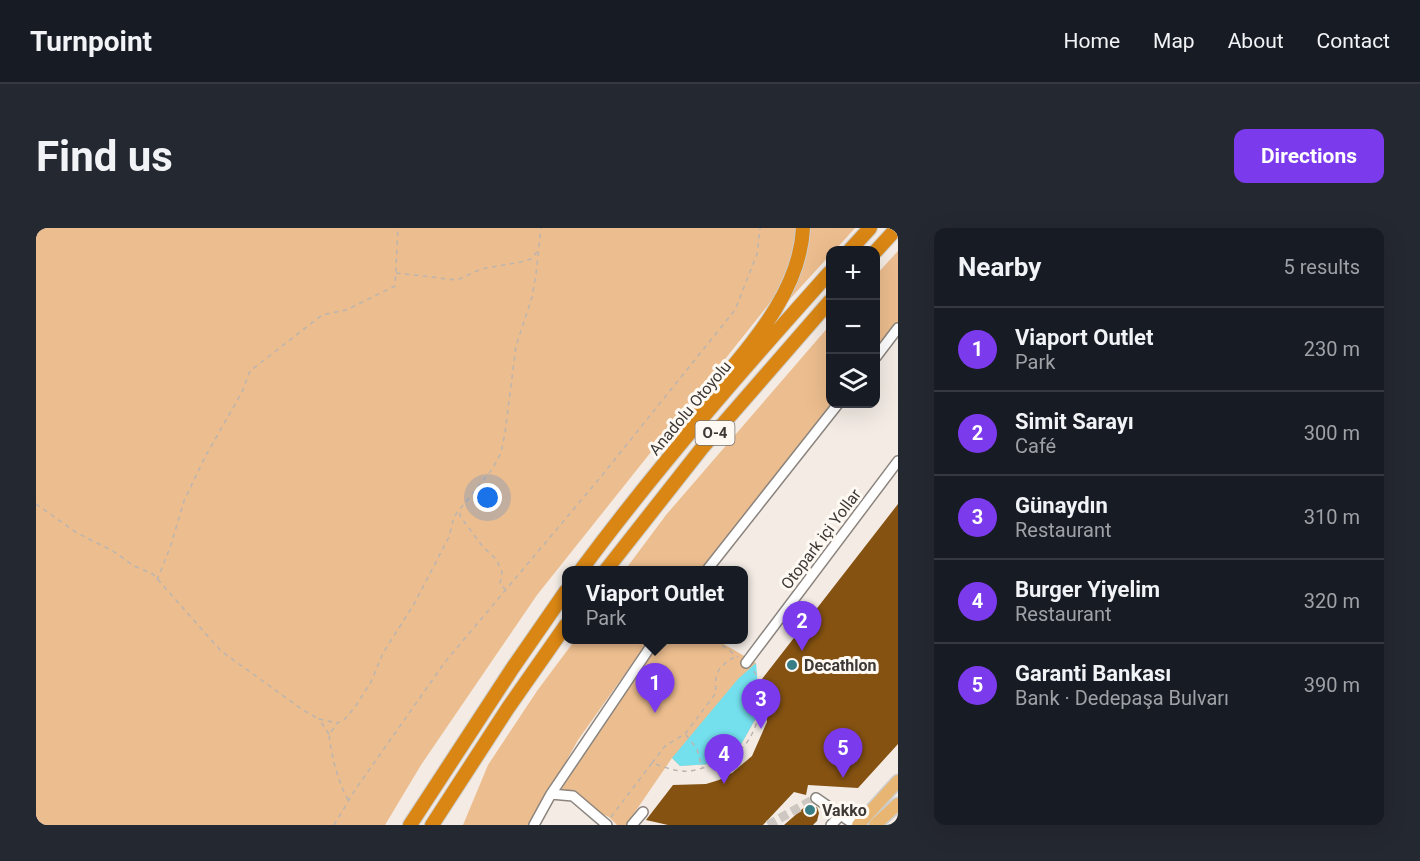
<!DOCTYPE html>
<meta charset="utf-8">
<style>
body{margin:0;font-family:Roboto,sans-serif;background:#242831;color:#f1f3f6}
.controls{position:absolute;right:18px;top:18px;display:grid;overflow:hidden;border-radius:12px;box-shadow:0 6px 24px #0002}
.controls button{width:54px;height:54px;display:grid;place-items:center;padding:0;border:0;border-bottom:2px solid #363941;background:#171b24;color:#f1f3f6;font:30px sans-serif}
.you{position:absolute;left:452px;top:270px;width:21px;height:21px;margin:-15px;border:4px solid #fff;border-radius:50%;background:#1a73e8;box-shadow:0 0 0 9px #1a73e833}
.badge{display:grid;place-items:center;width:39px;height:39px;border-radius:50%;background:#7c3aed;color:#fff;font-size:20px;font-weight:700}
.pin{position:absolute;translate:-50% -50px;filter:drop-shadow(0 2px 3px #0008)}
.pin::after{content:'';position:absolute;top:32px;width:21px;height:18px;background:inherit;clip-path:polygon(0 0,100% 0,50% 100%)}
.popup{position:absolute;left:526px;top:338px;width:186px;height:78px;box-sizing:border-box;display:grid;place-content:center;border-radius:12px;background:#171b24;filter:drop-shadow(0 2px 4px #0005);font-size:20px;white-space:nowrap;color:#9ea1a6}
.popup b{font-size:22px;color:#f1f3f6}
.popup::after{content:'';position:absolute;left:50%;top:100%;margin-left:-12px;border:12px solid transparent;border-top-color:#171b24}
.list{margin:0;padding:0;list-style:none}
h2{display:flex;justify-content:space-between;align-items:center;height:78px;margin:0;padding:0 24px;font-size:26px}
h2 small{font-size:20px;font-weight:400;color:#9ea1a6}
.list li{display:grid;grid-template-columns:39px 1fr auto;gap:18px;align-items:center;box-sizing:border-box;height:84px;padding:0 24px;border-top:2px solid #363941}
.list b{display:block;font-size:22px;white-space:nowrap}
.list p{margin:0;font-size:20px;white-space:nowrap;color:#9ea1a6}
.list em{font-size:20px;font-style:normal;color:#9ea1a6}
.icon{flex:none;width:33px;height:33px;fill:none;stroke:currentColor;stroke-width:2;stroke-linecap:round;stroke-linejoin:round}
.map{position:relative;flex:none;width:862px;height:597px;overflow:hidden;border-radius:12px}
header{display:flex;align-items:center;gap:36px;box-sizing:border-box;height:84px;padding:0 30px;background:#171b24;border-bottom:2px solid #363941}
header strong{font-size:28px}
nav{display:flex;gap:33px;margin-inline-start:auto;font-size:21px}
.intro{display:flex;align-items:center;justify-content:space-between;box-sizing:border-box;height:144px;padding:0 36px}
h1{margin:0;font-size:42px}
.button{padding:15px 27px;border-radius:12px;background:#7c3aed;color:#fff;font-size:21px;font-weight:700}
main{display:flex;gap:36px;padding:0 36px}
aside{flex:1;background:#171b24;border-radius:12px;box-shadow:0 6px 24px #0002}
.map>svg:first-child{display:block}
.green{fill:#ecbd8e}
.water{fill:#74e0ee}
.building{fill:#855211}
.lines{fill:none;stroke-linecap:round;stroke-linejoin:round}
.minor-tunnel{stroke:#cec7c1;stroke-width:9;stroke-dasharray:9 4.5;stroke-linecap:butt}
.minor-casing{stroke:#8b847e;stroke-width:12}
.major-casing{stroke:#cccccb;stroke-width:15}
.highway-casing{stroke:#cccccb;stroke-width:16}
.path{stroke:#bcb5af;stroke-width:1.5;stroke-dasharray:4.5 4.5;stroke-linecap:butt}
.minor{stroke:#fff;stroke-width:9}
.major{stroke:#e8b672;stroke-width:12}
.highway{stroke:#d98614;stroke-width:14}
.poi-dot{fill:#377e87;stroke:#fff9f3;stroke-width:2}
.labels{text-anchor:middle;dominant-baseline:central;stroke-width:6;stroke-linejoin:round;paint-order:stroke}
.shield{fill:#fff9f3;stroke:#76736f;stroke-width:1.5}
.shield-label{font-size:15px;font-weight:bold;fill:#3c3936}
.street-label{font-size:16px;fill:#3c3936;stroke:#fff9f3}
.poi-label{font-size:16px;font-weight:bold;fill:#3c3936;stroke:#fff9f3;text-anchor:start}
</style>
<header>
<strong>Turnpoint</strong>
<nav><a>Home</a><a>Map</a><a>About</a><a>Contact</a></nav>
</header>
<div class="intro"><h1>Find us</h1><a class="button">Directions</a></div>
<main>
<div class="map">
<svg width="862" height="597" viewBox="0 0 862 597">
<rect width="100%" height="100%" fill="#f3ebe4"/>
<path class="green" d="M0 0H759V15L745 61 501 367 385 537 349 597H0Z
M771 0H819L799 22H794V27L741 85Z
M862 23V98L840 126V47Z
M794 97V176H796L665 342H589L630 287Z
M539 412H613L542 512 494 597H427L452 537 501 463Z
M623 412H681L720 435V490L703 520 675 536 644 538 636 530 590 597H581L573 589 522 566Z"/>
<path class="water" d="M720 435 723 471 720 490 703 520 675 536 644 538 636 530 702 451Z"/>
<path class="building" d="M862 276V516L822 560 772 557 770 567 758 564 727 597H632L610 592 637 557 670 556 683 552 696 545 716 528 731 494 726 451Z
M772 576 781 579 783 585 781 593 777 597H748Z"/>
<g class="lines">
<path class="minor-tunnel" d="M732 597 780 570"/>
<defs>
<path id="minor" d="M840 129 862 100
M671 342 802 176
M710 435 862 233
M515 566 537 568 571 597
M780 570 819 597
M498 597 515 566 619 412
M596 597 607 584
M795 597 806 586"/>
<path id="major" d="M822 597 862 553
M839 597 862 576"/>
<path id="highway" d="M814 22 834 0
M840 23 861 0
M647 202C689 140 763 80 767 0
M545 342C622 238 708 140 794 44
M570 342 666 220 794 73
M374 597 476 441 530 363
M396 597 472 480 530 397"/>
</defs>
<use href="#minor" class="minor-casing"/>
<use href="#major" class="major-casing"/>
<use href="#highway" class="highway-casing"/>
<path class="path" d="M360 45 421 52 445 41 485 34 495 31 501 24
M0 276 41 305 77 323 98 338 117 346 185 423 267 482 283 491
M121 352 134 320 148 273 169 229 206 164 214 143 286 87 310 82 359 58 362 0
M470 362 464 356 466 344 460 331 447 319 424 288V281L457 240 465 225 469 205 480 118 496 69 500 46 505 0
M679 412 702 429
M293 506 283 491 300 495
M650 507 661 521 666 539
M616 535 629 518 649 506 680 465C678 444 682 439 700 428
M312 572C301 551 296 530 293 507L301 495 308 492 319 479 335 454 347 425 378 376 413 309 418 289 423 282
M575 589 616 535C626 538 637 543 647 543 654 544 664 541 670 539 703 531 717 514 724 482 726 469 725 452 717 442
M298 597 319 562 409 434 563 251 699 82 721 26 724 0"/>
<use href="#minor" class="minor"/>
<use href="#major" class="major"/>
<use href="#highway" class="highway"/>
</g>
<g class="poi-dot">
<circle cx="756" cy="437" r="6"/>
<circle cx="774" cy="582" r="6"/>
</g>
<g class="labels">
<rect class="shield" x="659.5" y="193" width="39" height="24" rx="4.5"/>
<g class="shield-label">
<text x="679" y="205">O-4</text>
</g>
<g class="street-label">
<text transform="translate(654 180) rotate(-50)">Anadolu Otoyolu</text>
<text transform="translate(785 311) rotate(-53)">Otopark içi Yollar</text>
</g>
<g class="poi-label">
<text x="768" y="437">Decathlon</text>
<text x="786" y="582">Vakko</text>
</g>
</g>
</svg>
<div class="controls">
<button>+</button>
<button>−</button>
<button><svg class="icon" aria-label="layers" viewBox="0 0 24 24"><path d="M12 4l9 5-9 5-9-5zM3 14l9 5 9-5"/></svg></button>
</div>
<div class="you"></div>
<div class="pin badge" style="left:619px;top:485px">1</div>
<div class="popup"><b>Viaport Outlet</b>Park</div>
<div class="pin badge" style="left:766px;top:423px">2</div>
<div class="pin badge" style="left:725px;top:501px">3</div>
<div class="pin badge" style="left:688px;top:556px">4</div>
<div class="pin badge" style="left:807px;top:550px">5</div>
</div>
<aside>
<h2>Nearby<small>5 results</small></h2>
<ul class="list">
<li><span class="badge">1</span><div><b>Viaport Outlet</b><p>Park</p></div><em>230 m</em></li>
<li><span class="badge">2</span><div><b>Simit Sarayı</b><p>Café</p></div><em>300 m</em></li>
<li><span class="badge">3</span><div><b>Günaydın</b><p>Restaurant</p></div><em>310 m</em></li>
<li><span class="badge">4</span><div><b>Burger Yiyelim</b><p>Restaurant</p></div><em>320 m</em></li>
<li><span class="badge">5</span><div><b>Garanti Bankası</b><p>Bank · Dedepaşa Bulvarı</p></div><em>390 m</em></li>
</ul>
</aside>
</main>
